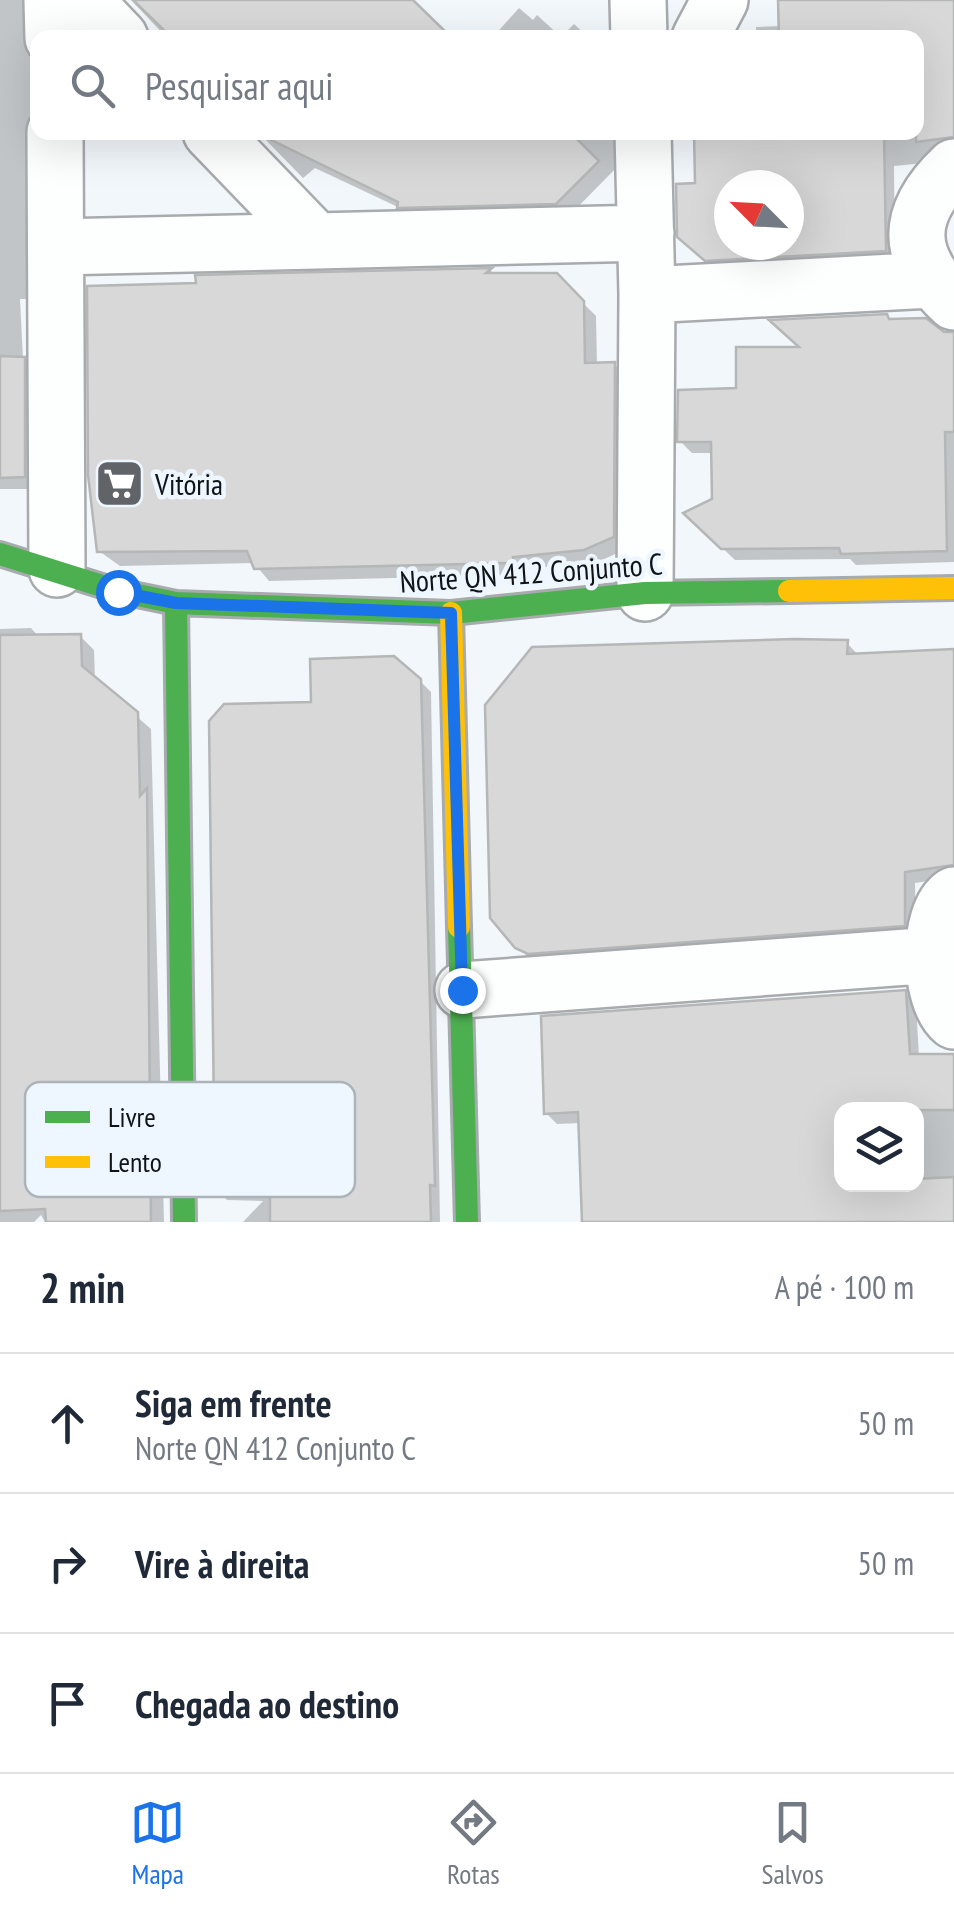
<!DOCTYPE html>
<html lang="pt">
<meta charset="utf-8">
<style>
body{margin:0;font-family:"PT Sans Narrow",sans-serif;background:#f2f2f3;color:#1f2937}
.controls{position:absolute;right:30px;bottom:30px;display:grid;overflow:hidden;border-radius:20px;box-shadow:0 10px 40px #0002}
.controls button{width:90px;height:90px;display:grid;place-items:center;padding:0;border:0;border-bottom:2px solid #e0e1e3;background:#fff;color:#1f2937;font:50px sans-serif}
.compass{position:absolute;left:714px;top:170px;width:90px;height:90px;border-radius:50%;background:#fff;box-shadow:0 10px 40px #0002;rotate:294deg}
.stop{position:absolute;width:30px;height:30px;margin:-22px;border:8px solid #1a73e8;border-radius:50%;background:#fff}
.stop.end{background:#1a73e8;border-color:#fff;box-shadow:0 2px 10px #0008}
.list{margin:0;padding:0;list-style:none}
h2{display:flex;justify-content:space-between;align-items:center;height:130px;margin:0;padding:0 40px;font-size:42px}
h2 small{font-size:32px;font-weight:400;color:#747a83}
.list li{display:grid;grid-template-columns:65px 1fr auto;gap:30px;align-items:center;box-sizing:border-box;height:140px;padding:0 40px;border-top:2px solid #e0e1e3}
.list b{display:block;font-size:38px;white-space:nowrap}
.list p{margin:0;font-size:32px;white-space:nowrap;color:#747a83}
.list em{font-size:32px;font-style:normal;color:#747a83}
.icon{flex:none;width:55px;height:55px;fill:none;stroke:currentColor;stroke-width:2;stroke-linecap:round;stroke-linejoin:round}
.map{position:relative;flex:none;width:954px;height:1222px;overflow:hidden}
.search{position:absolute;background:#fff;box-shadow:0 10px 40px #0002;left:30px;right:30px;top:30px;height:110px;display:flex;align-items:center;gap:25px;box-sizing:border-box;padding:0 35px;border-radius:20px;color:#747a83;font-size:38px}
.sheet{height:550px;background:#fff}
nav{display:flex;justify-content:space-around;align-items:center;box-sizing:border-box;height:140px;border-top:2px solid #e0e1e3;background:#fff;font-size:28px;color:#747a83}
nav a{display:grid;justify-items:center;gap:5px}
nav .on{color:#1a73e8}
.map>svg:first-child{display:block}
.shadow{fill:#0003;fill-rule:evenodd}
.building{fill:#d8d8d8;stroke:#b5b6b6;stroke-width:2.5;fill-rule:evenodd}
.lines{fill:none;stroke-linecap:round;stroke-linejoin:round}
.street-casing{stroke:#a7abad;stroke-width:60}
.fast-casing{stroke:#a7abad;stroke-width:28}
.slow-casing{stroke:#a7abad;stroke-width:28}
.street{stroke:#fdfefe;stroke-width:55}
.fast{stroke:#4caf50;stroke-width:22}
.slow{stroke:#ffc107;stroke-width:22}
.route{stroke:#1a73e8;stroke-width:12}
.labels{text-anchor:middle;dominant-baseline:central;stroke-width:9;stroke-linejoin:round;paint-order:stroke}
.poi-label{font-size:30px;fill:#111417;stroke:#eef7ff;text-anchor:start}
.street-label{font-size:30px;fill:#111417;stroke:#eef7ff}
.key{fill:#eef7ff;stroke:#acb3b9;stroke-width:2.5}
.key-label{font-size:28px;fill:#111417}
</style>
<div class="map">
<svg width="954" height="1222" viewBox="0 0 954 1222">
<rect width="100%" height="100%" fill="#f2f7fb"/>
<path class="shadow" d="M0 0H29L33 20 38 105 36 299H20L23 359 37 372V489H0Z
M131 0H410L448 38H167Z
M781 0H954V148L935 162 894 166 895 260 717 270 690 246 697 185 696 132H916V38H756V27L781 26ZM729 185H789V245H729Z
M519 8 533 20 537 15 561 37 574 24 589 38H492Z
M258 132H619V165L569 216 413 220 402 209 315 168 303 178Z
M491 271 496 276H556L596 316 597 365 614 364 627 377 626 549 598 562 525 569V575L269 581 254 563 120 566 99 551 198 278Z
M891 322 954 335V562L856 565 850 559 735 560 687 514 715 500 714 453H692L680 441 739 391 804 349Z
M31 628 39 637 80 636 94 650 95 680 151 729 164 1222H45L41 1215 34 1222H0V629Z
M847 643 859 656 954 651V877L915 883 916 936 530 959 517 946Z
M420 681 431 692 440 1222H243L263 1201 227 1200 217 1189 314 705Z
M905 992 916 1004 919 1057 954 1056V1222L581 1123 557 1124 546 1113ZM842 1110H916V1184H842Z"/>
<path class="building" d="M133 0H413L452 38H172Z
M778 0H954V137L916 142V38H779Z
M255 132H570L599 161 556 204 397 208 398 202Z
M694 132H884L886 251 705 261 677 237 676 184 695 183ZM729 185H789V245H729Z
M492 268 486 273H557L584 301 585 363 615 362 614 537 584 550 513 557 514 563 254 569 247 551 97 552 88 475 87 286 196 283 195 275Z
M887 314 889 319 926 318 944 332H954V432H945L947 551 841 554 839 548 721 549 683 513 712 499 711 442H677L678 390 736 388V347H799L769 320Z
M0 356 25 357V477L0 478Z
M81 634 82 666 138 712 140 796 147 788 151 1222H46L45 1209 0 1211V635Z
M794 639 848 640 847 654 954 649V865L905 872V926L528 954 515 948 490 918 485 705 532 647Z
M394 656 421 679 435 1186 430 1185 431 1222H270V1193L215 1191 209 721 224 704 311 702 310 659Z
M906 990 910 1054H954V1110H842V1184H916V1179L954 1177V1222H582L578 1112 544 1114 541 1016Z"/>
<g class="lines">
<defs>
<path id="street" d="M52 0 53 38
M84 0 120 38
M638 0 639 38
M700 38 720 0
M55 132 57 569
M211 132 316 241 646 233
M643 132 647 295 645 593
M954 167C905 213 904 256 954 302
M57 247 316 241
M647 295 931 280
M954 895C925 915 928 1000 954 1021
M463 990 934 955"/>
<path id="fast" d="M0 554 118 591 176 603 451 613 645 593 789 591
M176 603 184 1222
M459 927 467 1222"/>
<path id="slow" d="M789 591 954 588
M451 613 459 927"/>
</defs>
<use href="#street" class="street-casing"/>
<use href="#fast" class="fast-casing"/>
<use href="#slow" class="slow-casing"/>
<use href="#street" class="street"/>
<use href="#fast" class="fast"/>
<use href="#slow" class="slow"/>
</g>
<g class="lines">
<path class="route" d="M118 592 176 603 451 613 462 990"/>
</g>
<defs>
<symbol id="supermarket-square" viewBox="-11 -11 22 22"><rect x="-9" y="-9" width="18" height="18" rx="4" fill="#606367" stroke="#eef7ff"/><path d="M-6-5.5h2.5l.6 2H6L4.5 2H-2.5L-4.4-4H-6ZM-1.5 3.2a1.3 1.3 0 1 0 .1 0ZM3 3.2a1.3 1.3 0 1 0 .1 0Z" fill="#fff"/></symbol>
</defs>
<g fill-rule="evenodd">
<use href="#supermarket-square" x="92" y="456" width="55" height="55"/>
</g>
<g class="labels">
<g class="poi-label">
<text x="155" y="483">Vitória</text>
</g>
<g class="street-label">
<text transform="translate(531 572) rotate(-4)">Norte QN 412 Conjunto C</text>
</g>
</g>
<rect x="25" y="1082" width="330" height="115" rx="15" class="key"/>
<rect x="45" y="1111" width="45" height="12" fill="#4caf50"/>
<rect x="45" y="1156" width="45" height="12" fill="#ffc107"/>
<g class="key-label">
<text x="108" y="1127">Livre</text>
<text x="108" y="1172">Lento</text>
</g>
</svg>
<div class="controls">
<button><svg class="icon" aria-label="layers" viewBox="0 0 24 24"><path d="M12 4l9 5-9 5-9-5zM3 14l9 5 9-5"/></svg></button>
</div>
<svg class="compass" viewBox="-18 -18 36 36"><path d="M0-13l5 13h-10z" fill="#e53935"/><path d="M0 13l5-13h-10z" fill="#747a83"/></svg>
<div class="stop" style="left:118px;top:592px"></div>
<div class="stop end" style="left:462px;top:990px"></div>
<div class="search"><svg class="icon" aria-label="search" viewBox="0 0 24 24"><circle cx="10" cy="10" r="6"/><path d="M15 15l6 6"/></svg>Pesquisar aqui</div>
</div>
<section class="sheet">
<h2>2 min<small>A pé · 100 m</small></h2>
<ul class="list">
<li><svg class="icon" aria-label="ahead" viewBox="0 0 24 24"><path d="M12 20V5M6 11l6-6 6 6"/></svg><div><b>Siga em frente</b><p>Norte QN 412 Conjunto C</p></div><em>50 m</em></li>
<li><svg class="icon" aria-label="right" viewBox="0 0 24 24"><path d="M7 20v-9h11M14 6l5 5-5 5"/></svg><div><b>Vire à direita</b></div><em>50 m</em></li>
<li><svg class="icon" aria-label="arrive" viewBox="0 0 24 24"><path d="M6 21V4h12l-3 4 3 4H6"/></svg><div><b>Chegada ao destino</b></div></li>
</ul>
</section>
<nav>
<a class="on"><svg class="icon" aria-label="map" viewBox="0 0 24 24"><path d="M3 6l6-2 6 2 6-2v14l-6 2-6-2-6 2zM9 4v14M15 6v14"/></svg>Mapa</a>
<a><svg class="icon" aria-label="directions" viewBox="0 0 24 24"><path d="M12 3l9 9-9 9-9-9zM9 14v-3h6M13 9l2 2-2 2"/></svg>Rotas</a>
<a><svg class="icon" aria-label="saved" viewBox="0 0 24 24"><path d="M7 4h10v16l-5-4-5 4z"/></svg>Salvos</a>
</nav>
